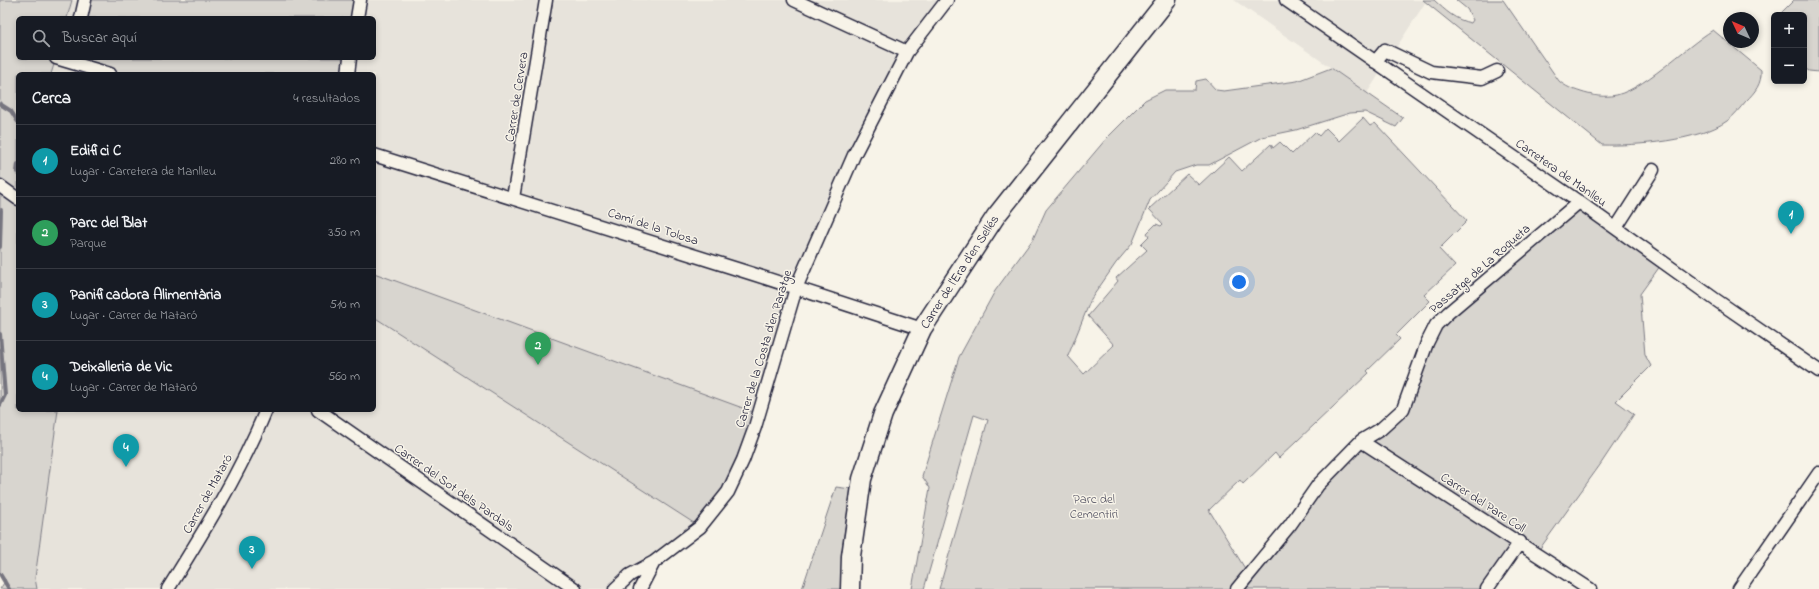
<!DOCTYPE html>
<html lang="es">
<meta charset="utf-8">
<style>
body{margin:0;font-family:"Indie Flower",sans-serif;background:#242831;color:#f1f3f6}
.controls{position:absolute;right:12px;top:12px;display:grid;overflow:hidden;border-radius:6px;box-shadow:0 2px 6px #0003}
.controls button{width:36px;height:36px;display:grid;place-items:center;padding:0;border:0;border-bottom:1px solid #363941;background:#171b24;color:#f1f3f6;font:20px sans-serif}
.compass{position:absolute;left:1723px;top:12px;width:36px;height:36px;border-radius:50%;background:#171b24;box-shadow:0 2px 6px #0003;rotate:314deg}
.you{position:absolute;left:1239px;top:282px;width:14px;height:14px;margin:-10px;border:3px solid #fff;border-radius:50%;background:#1a73e8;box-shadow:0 0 0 6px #1a73e833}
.badge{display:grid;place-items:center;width:26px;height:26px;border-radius:50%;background:#2563eb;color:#fff;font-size:13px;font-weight:700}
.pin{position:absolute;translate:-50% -33px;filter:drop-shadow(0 1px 2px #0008)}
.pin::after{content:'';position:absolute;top:21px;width:14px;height:12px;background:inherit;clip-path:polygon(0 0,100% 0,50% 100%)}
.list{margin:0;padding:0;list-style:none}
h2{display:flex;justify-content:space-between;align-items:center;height:52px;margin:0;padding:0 16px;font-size:17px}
h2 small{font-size:13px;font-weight:400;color:#9ea1a6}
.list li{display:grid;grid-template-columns:26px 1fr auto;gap:12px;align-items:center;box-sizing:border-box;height:72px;padding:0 16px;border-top:1px solid #363941}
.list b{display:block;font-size:15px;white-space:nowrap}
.list p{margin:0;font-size:13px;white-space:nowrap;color:#9ea1a6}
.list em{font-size:13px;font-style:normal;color:#9ea1a6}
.icon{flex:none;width:22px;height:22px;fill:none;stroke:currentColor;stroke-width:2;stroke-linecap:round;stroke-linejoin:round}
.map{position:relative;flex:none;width:1819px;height:589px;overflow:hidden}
.search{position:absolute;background:#171b24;box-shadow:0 2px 6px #0003;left:16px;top:16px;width:360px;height:44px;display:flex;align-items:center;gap:10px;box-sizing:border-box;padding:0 14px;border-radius:6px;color:#9ea1a6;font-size:15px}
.panel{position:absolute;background:#171b24;box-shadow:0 2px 6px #0003;left:16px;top:72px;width:360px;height:340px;border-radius:6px}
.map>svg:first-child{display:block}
.built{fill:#e7e3db}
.green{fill:#d8d5cf;stroke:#7d7c85}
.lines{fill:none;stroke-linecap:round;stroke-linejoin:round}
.stream{stroke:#76747f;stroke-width:4}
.street-casing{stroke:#22223b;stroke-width:15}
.secondary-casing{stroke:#22223b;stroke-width:21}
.street{stroke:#f7f3e8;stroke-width:12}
.secondary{stroke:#f7f3e8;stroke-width:18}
.labels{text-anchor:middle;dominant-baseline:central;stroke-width:3;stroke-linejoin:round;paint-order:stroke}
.street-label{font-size:13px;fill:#22223b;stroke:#f7f3e8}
.park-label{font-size:13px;fill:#504f60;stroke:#f7f3e8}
</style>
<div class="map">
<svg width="1819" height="589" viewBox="0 0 1819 589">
<rect width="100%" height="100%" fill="#f7f3e8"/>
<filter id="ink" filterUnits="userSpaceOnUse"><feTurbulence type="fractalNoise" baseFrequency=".025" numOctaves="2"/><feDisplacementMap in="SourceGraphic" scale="8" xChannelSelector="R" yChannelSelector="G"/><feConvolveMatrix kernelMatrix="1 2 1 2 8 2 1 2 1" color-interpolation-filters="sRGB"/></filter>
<g filter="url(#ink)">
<path class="built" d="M72 0H945L906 51 796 288 745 448 699 524 674 545 628 589H37L35 578 58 410H374V74H51L56 58H374V18H67Z
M1234 0H1423L1425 3 1367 93Z"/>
<path class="green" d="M0 0H72L67 18H18V58H56L51 74H18V410H58L35 578 37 589H0L6 580 0 576Z
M85 0H360L357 18H81Z
M1423 0H1434C1446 11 1455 20 1471 23L1473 20 1467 9 1456 0H1503L1559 81C1566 87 1572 89 1581 92 1590 95 1601 97 1611 96 1641 93 1686 46 1713 30L1761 70C1762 84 1755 92 1746 101 1740 108 1734 116 1727 121 1699 141 1635 146 1602 145Z
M1794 0H1819V72L1809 71 1804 68V15H1779Z
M66 58H350L348 74H110Z
M1331 68 1403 118 1396 127 1365 112 1350 113 1296 130 1262 137 1209 165H1196L1175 172 1150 200 1132 244 1116 263 1091 299 1068 356 1084 374 1114 345 1088 316 1118 281 1116 278 1147 250 1141 244 1149 236 1147 233 1156 224 1161 226 1163 224 1149 209 1187 174 1199 185 1229 157 1242 171 1271 144 1273 148 1280 142 1292 154 1315 132 1319 136 1326 128 1339 141 1363 118 1370 126 1375 123 1467 221 1439 249 1455 266 1424 295 1430 301 1396 335 1400 339 1367 371 1369 373 1279 458 1275 453 1243 484 1240 480 1209 510 1249 575 1318 485 1403 409 1436 325 1579 202 1663 262 1640 294 1645 355 1651 366 1616 401 1634 414 1600 465 1536 554 1519 543 1487 589H939L988 420 974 415 924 589H912L930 488 922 476 959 357 995 291 1033 239 1046 210 1106 139 1145 100 1165 90H1195L1196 81 1206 79 1216 90 1224 91 1297 81Z
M374 273 759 414 729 485 700 527 374 317Z
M836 487 851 489 844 536 842 589H802Z"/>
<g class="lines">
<path class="stream" d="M0 104 11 111 18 122
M17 172 18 164
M0 247 1 210
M0 334 5 395 0 405
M0 574 9 589"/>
<defs>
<path id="street" d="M794 0 907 52
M1286 0 1579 202 1716 300 1819 371
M81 18 85 0
M357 18 360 0
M56 58 110 74
M1375 62 1385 50 1431 72 1482 78 1497 71
M348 74 350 58
M374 155 753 274 922 329
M0 186 18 199
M513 198 546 0
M1616 228 1653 170
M318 410 575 589
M1361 441 1590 589
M168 589C204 531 240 473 266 410
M615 589 630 575 654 562 700 527 728 492 743 460 755 427 796 288 854 155 907 52 947 0
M640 589 654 562
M1237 589 1290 525 1318 485 1361 441 1381 429 1403 409 1427 343 1436 325 1448 313 1579 202
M1487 589 1520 542
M1739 589 1819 473"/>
<path id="secondary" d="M850 589 851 556 862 479 883 414 922 329 996 216 1167 0"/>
</defs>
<use href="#street" class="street-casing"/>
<use href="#secondary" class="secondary-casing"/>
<use href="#street" class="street"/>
<use href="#secondary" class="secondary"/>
</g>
</g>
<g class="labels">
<g class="street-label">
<text transform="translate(517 97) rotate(-81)">Carrer de Cervera</text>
<text transform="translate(1561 173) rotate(35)">Carretera de Manlleu</text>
<text transform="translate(653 227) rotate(18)">Camí de la Tolosa</text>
<text transform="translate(1480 269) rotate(-41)">Passatge de La Roqueta</text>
<text transform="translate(960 272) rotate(-57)">Carrer de l'Era d'en Sellés</text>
<text transform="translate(764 349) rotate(-73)">Carrer de la Costa d'en Paratge</text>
<text transform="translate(454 488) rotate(35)">Carrer del Sot dels Pardals</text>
<text transform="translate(208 494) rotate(-61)">Carrer de Mataró</text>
<text transform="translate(1483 503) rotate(33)">Carrer del Pare Coll</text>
</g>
<g class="park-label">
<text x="1094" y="499">Parc del<tspan x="1094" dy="15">Cementiri</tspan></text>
</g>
</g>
</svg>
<div class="controls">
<button>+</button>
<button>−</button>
</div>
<svg class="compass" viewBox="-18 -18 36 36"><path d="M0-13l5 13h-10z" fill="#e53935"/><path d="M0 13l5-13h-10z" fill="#9ea1a6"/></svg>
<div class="you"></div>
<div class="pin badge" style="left:1791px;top:234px;background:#0f9aa8">1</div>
<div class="pin badge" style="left:538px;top:365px;background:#2e9e5b">2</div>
<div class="pin badge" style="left:252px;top:569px;background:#0f9aa8">3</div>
<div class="pin badge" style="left:126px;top:467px;background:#0f9aa8">4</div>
<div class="search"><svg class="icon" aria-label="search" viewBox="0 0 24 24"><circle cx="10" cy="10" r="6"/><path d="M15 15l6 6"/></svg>Buscar aquí</div>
<section class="panel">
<h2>Cerca<small>4 resultados</small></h2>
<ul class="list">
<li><span class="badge" style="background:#0f9aa8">1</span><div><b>Edifici C</b><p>Lugar · Carretera de Manlleu</p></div><em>280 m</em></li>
<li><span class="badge" style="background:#2e9e5b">2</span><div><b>Parc del Blat</b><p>Parque</p></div><em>350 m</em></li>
<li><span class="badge" style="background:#0f9aa8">3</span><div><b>Panificadora Alimentària</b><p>Lugar · Carrer de Mataró</p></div><em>510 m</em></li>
<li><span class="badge" style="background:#0f9aa8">4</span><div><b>Deixalleria de Vic</b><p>Lugar · Carrer de Mataró</p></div><em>560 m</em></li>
</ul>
</section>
</div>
